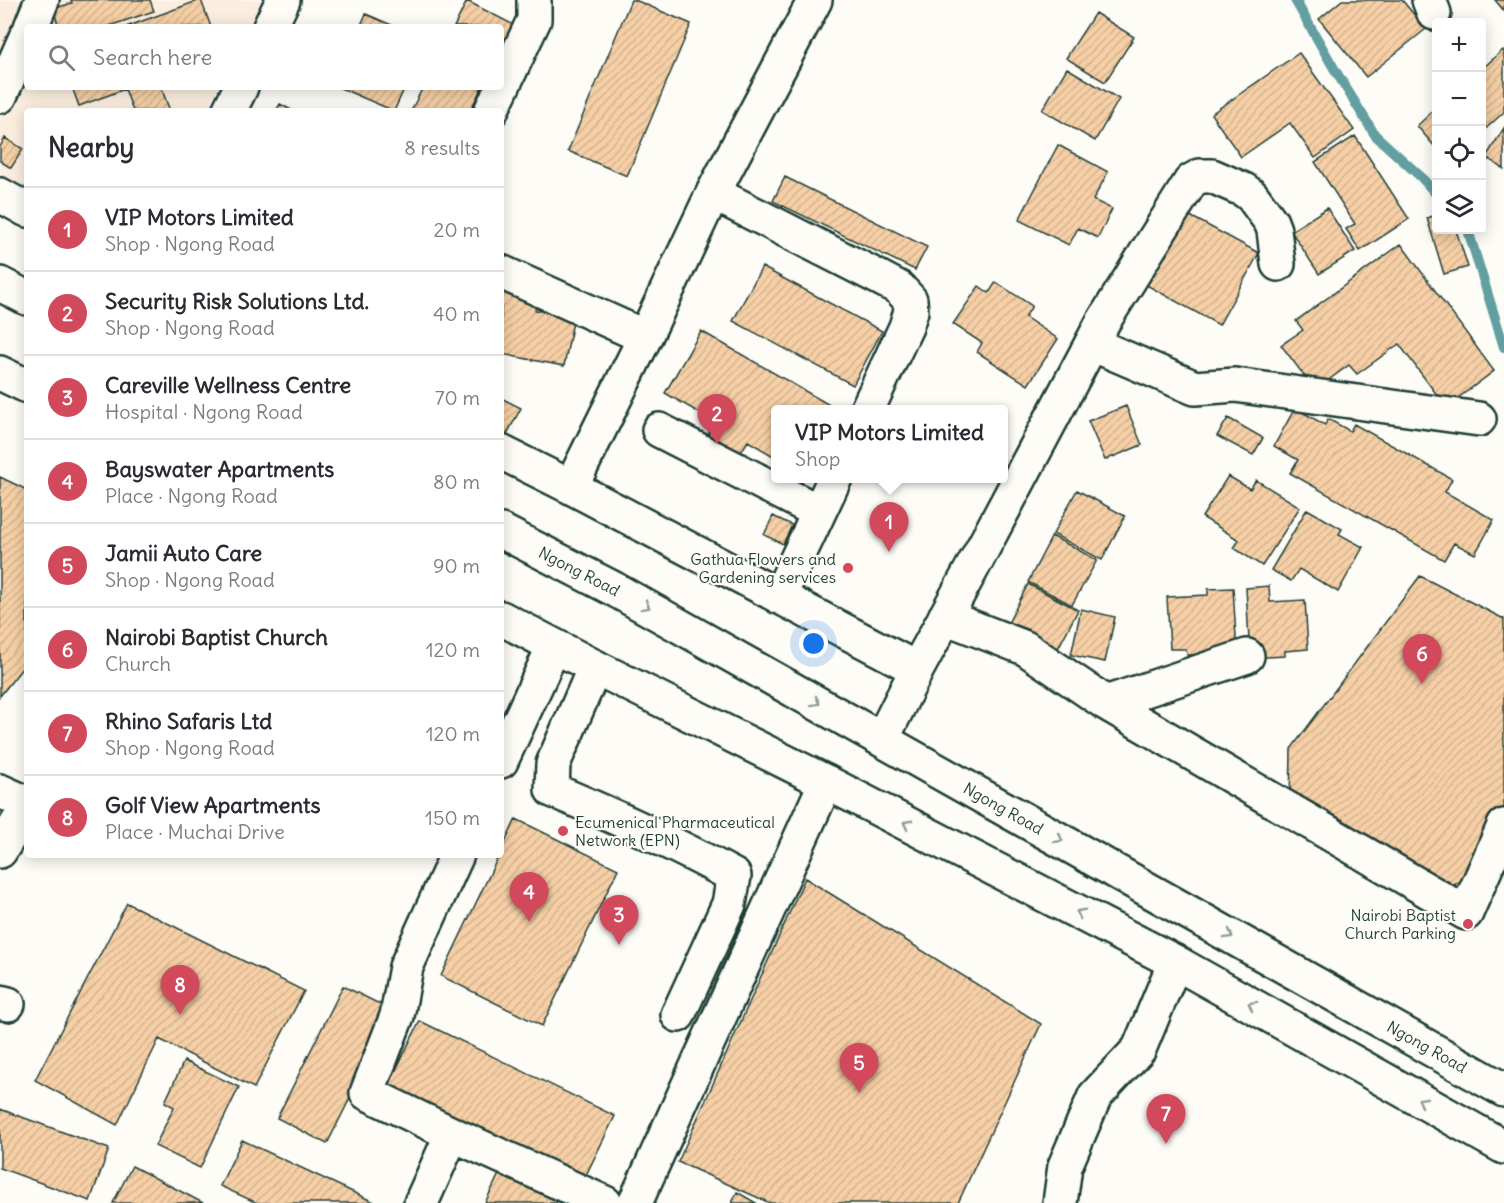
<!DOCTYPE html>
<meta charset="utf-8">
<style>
body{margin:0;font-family:Delius,sans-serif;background:#f2f2f3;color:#2b2b33}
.controls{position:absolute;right:18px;top:18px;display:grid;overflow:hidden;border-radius:6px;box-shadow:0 3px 15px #0003}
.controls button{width:54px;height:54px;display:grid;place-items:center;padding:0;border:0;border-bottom:2px solid #e1e1e2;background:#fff;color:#2b2b33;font:30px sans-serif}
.you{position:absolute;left:814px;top:644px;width:21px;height:21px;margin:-15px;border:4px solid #fff;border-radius:50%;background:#1a73e8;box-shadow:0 0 0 9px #1a73e833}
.badge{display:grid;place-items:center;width:39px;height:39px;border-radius:50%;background:#d1495b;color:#fff;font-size:20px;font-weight:700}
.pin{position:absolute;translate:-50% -50px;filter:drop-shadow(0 2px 3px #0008)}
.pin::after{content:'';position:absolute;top:32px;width:21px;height:18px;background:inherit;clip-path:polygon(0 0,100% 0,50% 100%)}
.popup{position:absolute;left:771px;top:405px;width:237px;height:78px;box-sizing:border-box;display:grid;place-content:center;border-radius:6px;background:#fff;filter:drop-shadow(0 2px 4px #0005);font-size:20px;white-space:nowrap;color:#7c7c81}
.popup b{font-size:22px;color:#2b2b33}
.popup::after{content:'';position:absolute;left:50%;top:100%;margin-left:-12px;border:12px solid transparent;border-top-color:#fff}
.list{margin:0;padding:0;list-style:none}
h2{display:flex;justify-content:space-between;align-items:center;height:78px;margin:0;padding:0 24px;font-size:26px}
h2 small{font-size:20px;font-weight:400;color:#7c7c81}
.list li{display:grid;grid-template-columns:39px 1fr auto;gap:18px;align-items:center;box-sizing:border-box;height:84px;padding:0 24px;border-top:2px solid #e1e1e2}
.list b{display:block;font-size:22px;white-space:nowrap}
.list p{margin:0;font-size:20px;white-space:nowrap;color:#7c7c81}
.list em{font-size:20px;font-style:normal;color:#7c7c81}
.icon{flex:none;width:33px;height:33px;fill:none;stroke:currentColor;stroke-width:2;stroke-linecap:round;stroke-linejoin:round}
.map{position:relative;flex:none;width:1504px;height:1203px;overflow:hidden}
.search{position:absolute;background:#fff;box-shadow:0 3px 15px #0003;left:24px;top:24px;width:480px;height:66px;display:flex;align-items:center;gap:15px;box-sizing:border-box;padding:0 21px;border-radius:6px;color:#7c7c81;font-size:22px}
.panel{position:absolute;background:#fff;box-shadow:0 3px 15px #0003;left:24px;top:108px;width:480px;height:750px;border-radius:6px}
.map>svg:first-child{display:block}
.built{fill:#fbeedf}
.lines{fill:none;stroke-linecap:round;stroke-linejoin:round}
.stream{stroke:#639fa1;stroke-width:10}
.building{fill:url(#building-hatch);stroke:#1f3d34;stroke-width:1.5}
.minor-casing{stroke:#1f3d34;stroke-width:38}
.major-casing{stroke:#1f3d34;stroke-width:38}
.minor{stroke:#fdfcf7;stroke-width:33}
.major{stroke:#fdfcf7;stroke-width:33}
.oneway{stroke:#8e9c96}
.poi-dot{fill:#d1495b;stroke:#fdfcf7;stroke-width:2}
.labels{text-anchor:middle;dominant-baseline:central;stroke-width:4.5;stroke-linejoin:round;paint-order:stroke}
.poi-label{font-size:16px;fill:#1f3d34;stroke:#fdfcf7;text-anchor:end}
.street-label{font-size:16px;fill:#1f3d34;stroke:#fdfcf7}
</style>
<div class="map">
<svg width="1504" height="1203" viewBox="0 0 1504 1203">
<defs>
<pattern id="building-hatch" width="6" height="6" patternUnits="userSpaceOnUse" patternTransform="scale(1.5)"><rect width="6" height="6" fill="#f6cfa6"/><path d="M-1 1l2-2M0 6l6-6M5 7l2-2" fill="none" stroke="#d2b390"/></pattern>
</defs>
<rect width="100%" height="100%" fill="#fdfcf7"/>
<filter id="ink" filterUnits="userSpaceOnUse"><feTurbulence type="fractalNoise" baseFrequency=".0167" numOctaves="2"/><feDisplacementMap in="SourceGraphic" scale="12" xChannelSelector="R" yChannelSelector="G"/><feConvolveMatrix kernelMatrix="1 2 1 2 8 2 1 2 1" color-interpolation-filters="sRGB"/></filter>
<g filter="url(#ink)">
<path class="built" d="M0 0H262L248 27H27V87H218L206 111H27V192L0 178Z"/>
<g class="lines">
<path class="stream" d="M1295 0 1335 70 1375 135 1421 177 1436 194
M1468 230 1504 347"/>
</g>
<path class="building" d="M71 0H150L154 11 106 27H59L53 9 72 3Z
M201 0 211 27H126L200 0Z
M631 0H635L691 24 627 176 568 151Z
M1342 0H1402L1426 29 1366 77 1319 19Z
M1495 0H1504V11Z
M467 1 514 25 501 50V27H454Z
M1095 13 1134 37 1105 82 1066 58Z
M366 14 396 27H360Z
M1503 50 1504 52V112L1482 132V69Z
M1299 53 1354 130 1315 158 1290 123 1241 157 1211 114Z
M1067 68 1119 99 1095 141 1042 110Z
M72 87H161L170 111H133L125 89 79 106Z
M338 87H405L394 111Z
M423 87H482L470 111H411Z
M280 104 293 111H276Z
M1436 108V148L1417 126Z
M1504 128V169L1486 157Z
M1355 136 1409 219 1360 251 1346 229 1355 224 1315 162Z
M5 138 23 149 11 168 0 161V147Z
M1058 145 1108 172 1093 200 1112 209 1098 238 1078 228 1069 245 1019 220Z
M785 177 927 247 915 270 773 201Z
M1327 208 1355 251 1319 274 1291 231Z
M1179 210 1259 253 1219 325 1141 282Z
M1436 215V230H1456L1468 267 1444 274 1427 218Z
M1401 244 1494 371 1446 407 1399 344 1357 374 1349 365 1315 390 1281 345 1303 330 1296 321Z
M762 267 882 331 853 385 733 321Z
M996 282 1032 306 1025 317 1058 339 1028 385 977 352 982 343 953 324 979 286 989 293Z
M501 291 537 298 535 310 574 317 564 366 501 354Z
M701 331 838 410H775V457L748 441 739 455 706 437 715 422 665 393Z
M501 398 521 408 507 434 501 431Z
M1126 406 1142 445 1105 460 1088 421Z
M1295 408 1325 425 1328 419 1350 431 1354 424 1452 479 1445 492 1494 520 1475 554 1454 543 1444 560 1290 473 1298 460 1274 446Z
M1228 418 1263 438 1253 455 1217 436Z
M1228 476 1250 489 1256 480 1300 507 1262 566 1234 548 1239 540 1202 517Z
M0 477 27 490V662L0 696Z
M1077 490 1125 516 1102 560 1053 534Z
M1307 509 1342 529 1339 534 1363 547 1338 592 1299 569 1291 581 1271 570Z
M773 516 792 525 783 544 764 535Z
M1052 536 1097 560 1072 605 1028 582Z
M1420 576 1504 619V807L1484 867 1446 890 1290 807 1291 749Z
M1028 584 1078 610 1053 658 1003 633Z
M1269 586 1270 602 1305 600 1308 649 1285 651V656L1250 658 1246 588Z
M1233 588 1237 654 1187 655 1186 649H1170L1167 597 1208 595V589Z
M1081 609 1115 617 1105 662 1071 655Z
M516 819 618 869 542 1026 441 976 499 855H501V851Z
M805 878 1041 1024 958 1203H770L678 1162Z
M127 903 304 991 254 1088 159 1039 117 1125 35 1080Z
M343 986 394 1011 327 1144 277 1118Z
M420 1021 615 1116 582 1183 387 1088Z
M184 1061 239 1087 200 1168 155 1146 174 1107 165 1102Z
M0 1109 109 1149 90 1201 0 1168Z
M242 1140 374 1202V1203H257L220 1186Z
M132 1166 203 1203H113Z
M501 1170 559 1198 556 1203H485Z
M737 1192 756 1203H732Z"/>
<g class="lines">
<defs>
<path id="minor" d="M1429 0 1434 13
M31 27 42 0
M270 27 283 0
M0 96 27 35
M229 111 241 87
M491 111 534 20V0
M713 193 878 277 899 288 910 300 911 311 906 327 867 410
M0 195 27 210
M501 272 645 337
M1092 344 1195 388 1235 385 1479 419
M659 430 819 512
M501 452 571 487 917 669
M571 487 645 337 713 193 815 0
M779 597 835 478
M945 617 1025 648 1106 703 1466 913 1504 826
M595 667 553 764 552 790C614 816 676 844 734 876L729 904 678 1015
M1106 703 1247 656
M882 739 917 669 977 559 1103 322 1191 181 1200 176H1212L1244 190 1252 196 1271 222 1274 230 1278 264
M501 761 554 646
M0 791 27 803
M0 851 27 808
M457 855 406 967 397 1016 367 1093 452 1134 605 1203
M0 1002 8 1004
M421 1203 452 1134
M635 1203 826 782
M1060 1203 1065 1166 1095 1096 1139 1049 1175 962"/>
<g id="major">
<path d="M0 284 27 298"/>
<path d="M0 373 27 386"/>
<path id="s1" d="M501 531 614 589 1504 1090"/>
<path d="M501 618 595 667 826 782 1175 962 1504 1147"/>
</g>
</defs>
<use href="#minor" class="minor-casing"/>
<use href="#major" class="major-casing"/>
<use href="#minor" class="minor"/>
<use href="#major" class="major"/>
</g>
<defs><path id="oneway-chevron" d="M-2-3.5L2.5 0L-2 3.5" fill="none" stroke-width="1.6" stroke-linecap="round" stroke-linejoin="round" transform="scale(1.5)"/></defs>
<g class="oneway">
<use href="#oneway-chevron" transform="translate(646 606) rotate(29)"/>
<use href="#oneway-chevron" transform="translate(816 702) rotate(29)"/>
<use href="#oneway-chevron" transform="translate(907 824) rotate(-153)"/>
<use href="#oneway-chevron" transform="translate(1059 839) rotate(29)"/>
<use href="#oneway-chevron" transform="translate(1080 913) rotate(-153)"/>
<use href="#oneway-chevron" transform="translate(1229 935) rotate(29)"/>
<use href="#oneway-chevron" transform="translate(1252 1005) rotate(-151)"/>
<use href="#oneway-chevron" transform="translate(1422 1101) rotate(-151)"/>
</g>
</g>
<g class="poi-dot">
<circle cx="848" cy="568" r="6"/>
<circle cx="563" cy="831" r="6"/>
<circle cx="1468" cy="924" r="6"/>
</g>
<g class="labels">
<g class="poi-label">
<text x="836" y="559">Gathua Flowers and<tspan x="836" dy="18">Gardening services</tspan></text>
<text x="575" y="822" text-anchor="start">Ecumenical Pharmaceutical<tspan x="575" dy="18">Network (EPN)</tspan></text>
<text x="1456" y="915">Nairobi Baptist<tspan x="1456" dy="18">Church Parking</tspan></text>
</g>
<g class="street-label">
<text stroke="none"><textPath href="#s1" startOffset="88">Ngong Road</textPath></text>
<text stroke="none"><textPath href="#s1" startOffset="574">Ngong Road</textPath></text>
<text stroke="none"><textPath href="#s1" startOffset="1060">Ngong Road</textPath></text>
</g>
</g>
</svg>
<div class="controls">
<button>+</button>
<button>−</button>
<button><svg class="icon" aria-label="locate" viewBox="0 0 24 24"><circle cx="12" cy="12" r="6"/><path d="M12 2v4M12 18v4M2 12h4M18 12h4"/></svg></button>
<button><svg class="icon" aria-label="layers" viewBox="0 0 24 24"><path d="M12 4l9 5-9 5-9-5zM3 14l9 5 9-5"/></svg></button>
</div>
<div class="you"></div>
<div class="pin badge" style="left:889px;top:552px">1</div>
<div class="popup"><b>VIP Motors Limited</b>Shop</div>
<div class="pin badge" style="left:717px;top:444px">2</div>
<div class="pin badge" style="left:619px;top:945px">3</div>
<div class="pin badge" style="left:529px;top:922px">4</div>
<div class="pin badge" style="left:859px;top:1093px">5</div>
<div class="pin badge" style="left:1422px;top:684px">6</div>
<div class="pin badge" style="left:1166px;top:1144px">7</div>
<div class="pin badge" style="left:180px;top:1015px">8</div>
<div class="search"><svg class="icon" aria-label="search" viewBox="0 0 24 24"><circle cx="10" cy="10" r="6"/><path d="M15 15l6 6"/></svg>Search here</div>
<section class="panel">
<h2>Nearby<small>8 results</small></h2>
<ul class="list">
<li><span class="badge">1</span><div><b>VIP Motors Limited</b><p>Shop · Ngong Road</p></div><em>20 m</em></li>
<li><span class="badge">2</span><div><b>Security Risk Solutions Ltd.</b><p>Shop · Ngong Road</p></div><em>40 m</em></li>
<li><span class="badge">3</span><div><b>Careville Wellness Centre</b><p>Hospital · Ngong Road</p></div><em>70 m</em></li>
<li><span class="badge">4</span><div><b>Bayswater Apartments</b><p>Place · Ngong Road</p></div><em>80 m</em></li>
<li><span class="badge">5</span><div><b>Jamii Auto Care</b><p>Shop · Ngong Road</p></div><em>90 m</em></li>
<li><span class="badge">6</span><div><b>Nairobi Baptist Church</b><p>Church</p></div><em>120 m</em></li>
<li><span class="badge">7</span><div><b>Rhino Safaris Ltd</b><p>Shop · Ngong Road</p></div><em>120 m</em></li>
<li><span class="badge">8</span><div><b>Golf View Apartments</b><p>Place · Muchai Drive</p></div><em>150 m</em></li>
</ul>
</section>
</div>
